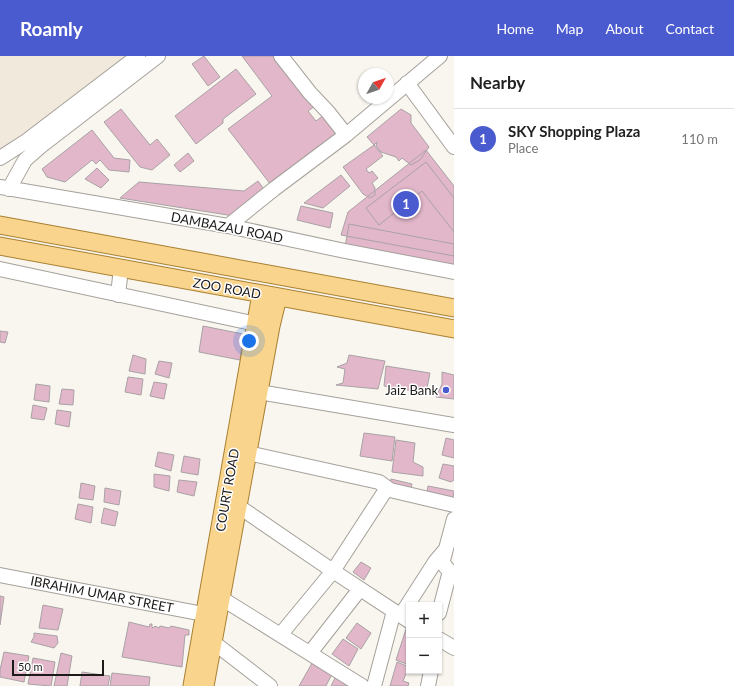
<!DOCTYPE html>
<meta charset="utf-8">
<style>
body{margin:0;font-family:Lato,sans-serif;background:#f2f2f2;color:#222}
.controls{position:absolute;right:12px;bottom:12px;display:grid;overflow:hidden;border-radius:0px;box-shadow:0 1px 3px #0004}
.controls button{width:36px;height:36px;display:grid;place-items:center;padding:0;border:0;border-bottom:1px solid #e0e0e0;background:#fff;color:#222;font:20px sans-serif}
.compass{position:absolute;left:358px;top:12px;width:36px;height:36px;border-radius:50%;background:#fff;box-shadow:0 1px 3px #0004;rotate:50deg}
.scale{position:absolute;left:12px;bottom:10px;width:92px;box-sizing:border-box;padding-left:4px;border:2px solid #1d1b19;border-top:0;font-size:11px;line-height:14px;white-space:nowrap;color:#1d1b19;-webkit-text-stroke:3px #fff;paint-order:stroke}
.you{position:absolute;left:249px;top:285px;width:14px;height:14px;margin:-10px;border:3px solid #fff;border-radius:50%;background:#1a73e8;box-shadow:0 0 0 6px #1a73e833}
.badge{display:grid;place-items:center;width:26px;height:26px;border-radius:50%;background:#4a5acf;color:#fff;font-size:13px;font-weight:700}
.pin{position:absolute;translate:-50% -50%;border:2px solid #fff;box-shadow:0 1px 4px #0006}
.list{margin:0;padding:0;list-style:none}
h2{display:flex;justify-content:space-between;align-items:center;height:52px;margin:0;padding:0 16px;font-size:17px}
h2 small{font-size:13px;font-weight:400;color:#767676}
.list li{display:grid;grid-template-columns:26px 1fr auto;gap:12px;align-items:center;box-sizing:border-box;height:60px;padding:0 16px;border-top:1px solid #e0e0e0}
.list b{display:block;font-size:15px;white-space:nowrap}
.list p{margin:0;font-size:13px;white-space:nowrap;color:#767676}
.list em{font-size:13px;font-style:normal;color:#767676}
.map{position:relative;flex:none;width:454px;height:630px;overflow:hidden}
header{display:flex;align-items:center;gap:24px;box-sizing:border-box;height:56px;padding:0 20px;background:#4a5acf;color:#fff}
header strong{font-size:19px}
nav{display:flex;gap:22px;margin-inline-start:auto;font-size:14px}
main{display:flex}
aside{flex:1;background:#fff}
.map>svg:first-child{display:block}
.built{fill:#f1e9dc}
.building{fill:#e2b7ca;stroke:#a9a2a5}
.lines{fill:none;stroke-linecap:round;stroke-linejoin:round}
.minor-casing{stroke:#a5a19b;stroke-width:16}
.major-casing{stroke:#a98032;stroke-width:19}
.minor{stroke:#fff;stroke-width:14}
.major{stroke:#f9d48c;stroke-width:17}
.poi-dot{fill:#4a5acf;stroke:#fff;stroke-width:1.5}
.labels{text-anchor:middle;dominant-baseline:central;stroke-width:3;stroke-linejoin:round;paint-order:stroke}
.street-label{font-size:13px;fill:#1d1b19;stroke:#fff}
.poi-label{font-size:13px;fill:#1d1b19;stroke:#fff;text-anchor:end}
</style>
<header>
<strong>Roamly</strong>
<nav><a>Home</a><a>Map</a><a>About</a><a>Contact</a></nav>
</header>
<main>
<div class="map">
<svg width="454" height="630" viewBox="0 0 454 630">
<rect width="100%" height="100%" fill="#f9f5ef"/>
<path class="built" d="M0 0H130L0 101Z"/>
<path class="building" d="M204 0 220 21 208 30 192 8Z
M242 0H273L304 41 310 37 318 48 308 55 316 65 328 56 346 79 274 133 228 73 272 40Z
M236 13 256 38 223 63V67L196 88 175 60Z
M121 53 150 89 157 83 170 99 152 114 140 111 104 66Z
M401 53 411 59V67L429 91 420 104 411 109 402 102 399 105 396 101 381 96 376 90 377 86 374 89 367 81Z
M92 74 114 102 130 104 129 116 109 114 100 104 96 108 92 104 65 126 47 121 42 113Z
M374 89 383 100 366 113 369 117 372 115 378 122 372 127 375 132V139L370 142 363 138 343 111Z
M426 94 454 130V200L341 179 348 156Z
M188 97 194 105 180 116 174 109Z
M426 106 454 142V176L422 135 379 169 366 152Z
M97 112 109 124 101 132 85 123Z
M341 119 350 130 323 152 304 147Z
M258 125 266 136 234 160 120 142 139 126 244 135Z
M301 150 333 157 330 172 297 164Z
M349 168 454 188V211L345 191Z
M203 270 243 278 240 304 199 296Z
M0 275 8 276 5 287 0 286Z
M133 299 146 303 145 318 129 315Z
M349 299 385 305 378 333 336 329 343 327 345 313 337 311 347 307Z
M159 305 172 307 169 322 155 318Z
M386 310 430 317 426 337 384 330Z
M442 316 454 319V343L436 341 442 328Z
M128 321 143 323 141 339 125 336Z
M154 326 167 328 164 343 150 340Z
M36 328 50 330 49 346 34 344Z
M62 333 74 334 73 349 59 348Z
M33 349 47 352 44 364 31 362Z
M57 354 71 356 69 371 55 368Z
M364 377 395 381 392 405 360 400Z
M446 382 454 384V402L442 399Z
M396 384 415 387 413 406 423 411V420L392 416Z
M158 396 174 399 171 415 155 410Z
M184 400 200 403 198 419 181 416Z
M443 408 454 410V424L451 426 439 422Z
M154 418 170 420 169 435 154 431Z
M391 423 412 428 410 437 389 432Z
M179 424 197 426 194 440 177 436Z
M81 427 95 430 93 444 79 442Z
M428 430 454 435 452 448 427 436Z
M105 432 121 435 119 449 104 446Z
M78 448 93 451 91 467 75 463Z
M104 452 118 456 115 470 101 467Z
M361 506 371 512 364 524 353 516Z
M0 540 4 541 0 569Z
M43 549 63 553 58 574 39 572Z
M129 566 149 571 150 568H152V571L153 572 155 570 159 572 160 570 169 572 171 570 189 574V579H185L182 611 122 601Z
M357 567 371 577 361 593 346 582Z
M407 570 409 571V609L396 604Z
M34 577 57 580 58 587 54 592 31 586 34 581Z
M343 583 358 593 349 610 332 598Z
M4 596 29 600 24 626 0 621V614Z
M61 597 72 600 67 630H54Z
M33 602 55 606 51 630 28 628Z
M315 602 334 614 326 630H299Z
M397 606 409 611 403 625 409 627 408 630H390Z
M82 616 110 620 108 630H80Z
M112 617 150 621 149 630H110Z
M337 618 354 630H331Z"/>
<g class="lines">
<defs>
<path id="minor" d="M281 0 310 37 328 56 346 79
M407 27 454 91
M0 102 25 86 138 0
M0 131 228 170 345 195 454 216
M9 133 25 104 41 90 158 0
M228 170 274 133 346 79 440 0
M0 213 256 268
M118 239 121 212
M259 336 454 369
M248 397 379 426 390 434 454 449
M238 450 333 515 409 565
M454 463 443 504C443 511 449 514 454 518
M0 519 214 560
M221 542 362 630
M439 557 450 515
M401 559 435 506 446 493
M281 578 333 515 387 432
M439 583 454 592
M213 586 270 630
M310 597 360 533
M374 630 394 555
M428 630 431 615"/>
<path id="major" d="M0 169 454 252
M0 190 454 273
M192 630 261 238
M205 630 271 270 278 241"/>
</defs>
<use href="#minor" class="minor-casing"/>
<use href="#major" class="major-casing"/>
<use href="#minor" class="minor"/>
<use href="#major" class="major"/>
</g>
<circle class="poi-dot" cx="446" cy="334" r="4"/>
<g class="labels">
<g class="street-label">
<text transform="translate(227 171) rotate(11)">DAMBAZAU ROAD</text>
<text transform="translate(227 232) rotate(10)">ZOO ROAD</text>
<text transform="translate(227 434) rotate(-80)">COURT ROAD</text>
<text transform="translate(102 538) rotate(11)">IBRAHIM UMAR STREET</text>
</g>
<g class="poi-label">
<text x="438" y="334">Jaiz Bank</text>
</g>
</g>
</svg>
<div class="controls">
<button>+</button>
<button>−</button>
</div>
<svg class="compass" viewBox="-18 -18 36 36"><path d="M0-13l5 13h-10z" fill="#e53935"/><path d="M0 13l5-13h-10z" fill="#767676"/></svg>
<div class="scale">50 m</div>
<div class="you"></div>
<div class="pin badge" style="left:406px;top:148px">1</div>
</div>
<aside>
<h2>Nearby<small></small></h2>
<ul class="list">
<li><span class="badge">1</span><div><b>SKY Shopping Plaza</b><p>Place</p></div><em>110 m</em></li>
</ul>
</aside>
</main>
